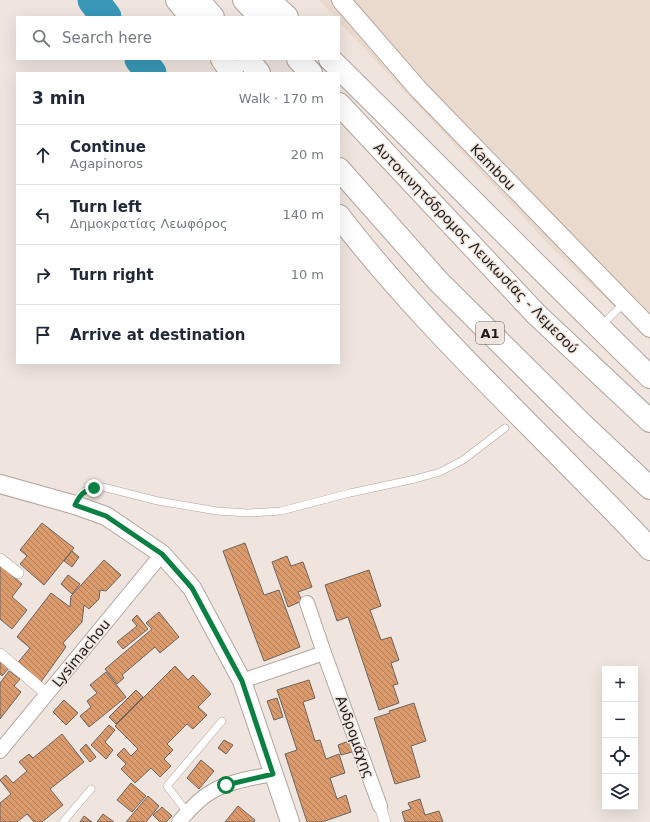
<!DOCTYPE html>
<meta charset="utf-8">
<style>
body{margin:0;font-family:"DejaVu Sans",sans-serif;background:#f6f6f7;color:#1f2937}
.controls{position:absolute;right:12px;bottom:12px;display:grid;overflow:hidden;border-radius:0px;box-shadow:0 4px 16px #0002}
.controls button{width:36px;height:36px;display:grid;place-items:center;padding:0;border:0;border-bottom:1px solid #e0e1e3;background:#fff;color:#1f2937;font:20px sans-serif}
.stop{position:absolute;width:12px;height:12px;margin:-9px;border:3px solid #0b8043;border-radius:50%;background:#fff}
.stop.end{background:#0b8043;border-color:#fff;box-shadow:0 1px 4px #0008}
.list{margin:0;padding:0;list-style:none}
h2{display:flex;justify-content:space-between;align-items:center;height:52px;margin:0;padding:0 16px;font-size:17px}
h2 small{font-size:13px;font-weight:400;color:#747a83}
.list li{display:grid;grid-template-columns:26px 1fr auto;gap:12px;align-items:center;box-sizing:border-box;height:60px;padding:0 16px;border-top:1px solid #e0e1e3}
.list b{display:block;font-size:15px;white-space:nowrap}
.list p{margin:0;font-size:13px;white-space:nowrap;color:#747a83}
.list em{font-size:13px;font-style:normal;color:#747a83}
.icon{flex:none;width:22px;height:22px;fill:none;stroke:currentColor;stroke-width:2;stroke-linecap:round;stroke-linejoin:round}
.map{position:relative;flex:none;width:650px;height:822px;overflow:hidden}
.search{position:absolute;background:#fff;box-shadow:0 4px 16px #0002;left:16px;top:16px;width:324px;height:44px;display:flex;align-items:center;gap:10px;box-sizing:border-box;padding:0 14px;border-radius:0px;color:#747a83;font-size:15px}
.panel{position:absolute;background:#fff;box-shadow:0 4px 16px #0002;left:16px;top:72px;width:324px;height:292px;border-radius:0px}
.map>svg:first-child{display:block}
.built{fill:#ead9cd}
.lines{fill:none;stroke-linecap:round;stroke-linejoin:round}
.river{stroke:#3998b8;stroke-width:31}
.building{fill:url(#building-back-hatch);stroke:#6e655f}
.service-casing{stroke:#afa59e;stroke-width:8}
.pedestrian-casing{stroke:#afa59e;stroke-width:12}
.minor-casing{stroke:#afa59e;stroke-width:16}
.tertiary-casing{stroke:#afa59e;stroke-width:20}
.trunk-casing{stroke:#afa59e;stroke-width:24}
.service{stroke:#fff;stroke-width:7}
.pedestrian{stroke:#fff;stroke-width:11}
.minor{stroke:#fff;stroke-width:14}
.tertiary{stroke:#fff;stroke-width:18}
.trunk{stroke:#fff;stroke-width:22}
.route{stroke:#0b8043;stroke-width:5}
.labels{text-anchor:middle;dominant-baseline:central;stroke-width:3;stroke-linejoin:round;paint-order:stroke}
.shield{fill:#efe5de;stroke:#5e5854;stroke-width:1}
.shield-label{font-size:13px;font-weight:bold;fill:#201c19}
.street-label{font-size:14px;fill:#201c19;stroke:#efe5de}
</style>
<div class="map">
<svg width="650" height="822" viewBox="0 0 650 822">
<defs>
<pattern id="building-back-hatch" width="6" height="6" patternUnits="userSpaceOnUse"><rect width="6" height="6" fill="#db9a6c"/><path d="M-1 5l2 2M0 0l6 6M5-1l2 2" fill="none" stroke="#b17d58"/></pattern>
</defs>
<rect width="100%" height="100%" fill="#efe5de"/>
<path class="built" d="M319 0H650V340L555 251 339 22V17H335Z"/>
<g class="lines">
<path class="river" d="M93 0 106 17
M140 59 151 73"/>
</g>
<path class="building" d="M42 523 74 548 44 585 20 564 27 556 20 550Z
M245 543 264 595 279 590 300 647 264 661 223 551Z
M72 551 79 557 72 567 64 561Z
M287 556 291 566 303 562 312 587 298 592 302 601 288 607 272 562Z
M104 560 121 575 106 591 100 590 99 599 89 609 84 605 82 622 63 643 66 647 38 686 15 666 30 648 17 637 51 593 70 607 71 596Z
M0 565 22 584 12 597 27 610 12 629 0 619Z
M369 570 381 606 370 610 381 640 391 637 399 660 391 663 398 684 393 685 399 703 379 710 348 617 337 621 325 585Z
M68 575 80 584 72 594 61 584Z
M159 612 179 637 160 653 155 647 122 675 124 678 117 684 105 669 152 629 146 623Z
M137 615 148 629 123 649 117 642 137 626 132 620Z
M0 660 9 668 2 676 0 674Z
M175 666 188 680 193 675 211 694 198 707 207 715 193 729 187 724 167 744 173 750 164 759 171 766 160 777 151 768 135 783 121 769 126 764 117 755 124 748 131 756 138 749 115 726Z
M9 671 20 679 14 686 21 692 0 719V683Z
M106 672 126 697 89 727 80 716 91 707 87 701 97 693 90 685Z
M309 680 315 698 303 702 315 741 320 740 326 759 339 754 345 773 330 778 337 799 346 795 351 812 322 822H307L285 754 297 750 277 690Z
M136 690 143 697 116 724 109 717Z
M277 698 283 717 274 720 267 701Z
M64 700 78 713 66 725 53 712Z
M414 703 426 741 411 746 420 777 395 784 374 718 390 713 389 711Z
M109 725 115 730 105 742 113 750 106 759 91 745Z
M62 734 84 762 50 789 63 805 42 822H34L27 814 17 822H0V803L11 794 0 780 6 775 13 783 27 771 19 762 29 754 33 758Z
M224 740 233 745 226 754 218 748Z
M349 741 352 752 341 755 338 745Z
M86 744 96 757 90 762 80 750Z
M201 760 214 771 199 789 187 778Z
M131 783 146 796 132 812 117 800Z
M148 796 159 806 146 822H126Z
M420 799 425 815 439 811 443 822H405L402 812 411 809 408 803Z
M238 806 255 820 254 822H225Z
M162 807 172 816 166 822H160L153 815Z
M103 814 114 822H97Z
M84 816 92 822H80Z"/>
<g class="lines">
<defs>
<path id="service" d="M604 323 624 303
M76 504 80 495 85 491 93 488 103 487 158 501 217 511 248 513 281 511 350 493 415 479 440 472 463 460 505 428
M187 812 167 786 222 721
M63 822 91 789"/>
<path id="pedestrian" d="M0 559 18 573
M0 654 47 694
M380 806 385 822"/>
<path id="minor" d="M307 603 324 653 380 806
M242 681 324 653
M0 751 162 554
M179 822C188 811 199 799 211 792 229 781 253 778 273 774"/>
<path id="tertiary" d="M341 0 419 90 650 328
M0 484 75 505 106 516 162 554 192 588 242 681 290 822"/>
<path id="trunk" d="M177 0 191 17
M198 0 213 17
M244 0 260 17
M269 0 287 17
M222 59 232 73
M248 59 259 73
M298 59 311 73
M330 59C437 164 542 272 650 377
M339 104 536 314 650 421
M339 169 438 281 582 424 650 488
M339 216C404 301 482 377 557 453 588 485 620 516 650 549"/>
</defs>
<use href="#service" class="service-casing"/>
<use href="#pedestrian" class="pedestrian-casing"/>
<use href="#minor" class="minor-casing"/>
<use href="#tertiary" class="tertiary-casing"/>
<use href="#trunk" class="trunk-casing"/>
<use href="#service" class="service"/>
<use href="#pedestrian" class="pedestrian"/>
<use href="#minor" class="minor"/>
<use href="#tertiary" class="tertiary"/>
<use href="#trunk" class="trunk"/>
</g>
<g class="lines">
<path class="route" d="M94 488C83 491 80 495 75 505L106 516 162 554 192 588 242 681 273 774 226 785"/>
</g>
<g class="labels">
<rect class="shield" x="476" y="322" width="28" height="22" rx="3"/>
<g class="shield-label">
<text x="490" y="333">A1</text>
</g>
<g class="street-label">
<text transform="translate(493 167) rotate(46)">Kambou</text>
<text transform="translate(476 248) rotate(46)">Αυτοκινητόδρομος Λευκωσίας - Λεμεσού</text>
<text transform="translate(81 653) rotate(-51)">Lysimachou</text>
<text transform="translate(355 737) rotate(70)">Ανδρομάχης</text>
</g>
</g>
</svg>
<div class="controls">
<button>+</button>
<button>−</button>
<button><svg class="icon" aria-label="locate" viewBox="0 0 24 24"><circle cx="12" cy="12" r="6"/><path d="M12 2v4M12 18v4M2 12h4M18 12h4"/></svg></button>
<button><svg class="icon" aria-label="layers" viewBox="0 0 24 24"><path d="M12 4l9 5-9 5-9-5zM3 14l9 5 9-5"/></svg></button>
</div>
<div class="stop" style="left:226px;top:785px"></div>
<div class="stop end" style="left:94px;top:488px"></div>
<div class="search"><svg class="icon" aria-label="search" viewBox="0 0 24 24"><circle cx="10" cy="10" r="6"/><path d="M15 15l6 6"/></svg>Search here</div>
<section class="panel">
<h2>3 min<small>Walk · 170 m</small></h2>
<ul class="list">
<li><svg class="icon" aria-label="ahead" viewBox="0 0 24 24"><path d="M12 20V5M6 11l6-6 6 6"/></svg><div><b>Continue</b><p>Agapinoros</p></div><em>20 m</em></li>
<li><svg class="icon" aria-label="left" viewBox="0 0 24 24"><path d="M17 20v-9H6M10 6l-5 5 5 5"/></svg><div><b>Turn left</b><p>Δημοκρατίας Λεωφόρος</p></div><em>140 m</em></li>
<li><svg class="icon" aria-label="right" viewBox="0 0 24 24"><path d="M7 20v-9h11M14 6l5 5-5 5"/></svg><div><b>Turn right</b></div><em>10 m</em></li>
<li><svg class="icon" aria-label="arrive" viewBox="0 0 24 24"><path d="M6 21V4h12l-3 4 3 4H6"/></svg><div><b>Arrive at destination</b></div></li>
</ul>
</section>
</div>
